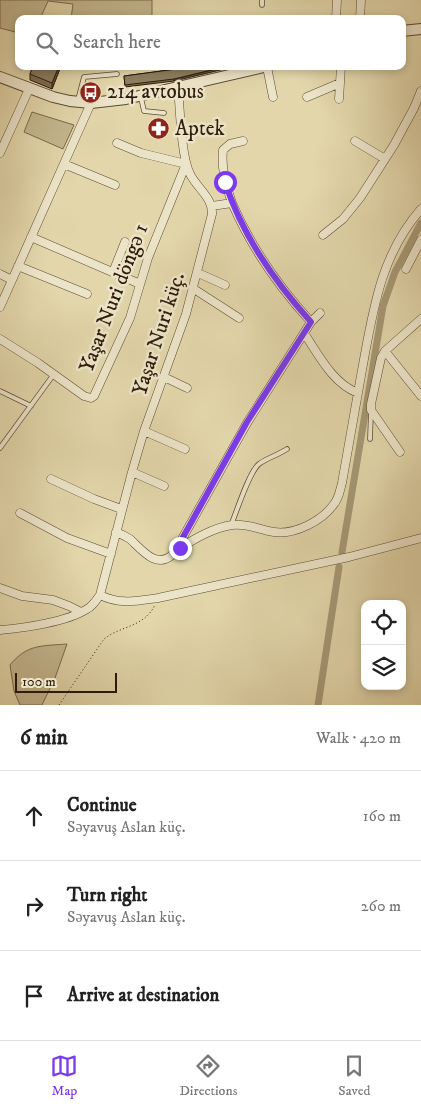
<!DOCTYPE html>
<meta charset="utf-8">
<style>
body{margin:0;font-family:"IM FELL DW Pica",serif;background:#f6f6f6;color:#222}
.controls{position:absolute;right:15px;bottom:15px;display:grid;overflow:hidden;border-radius:10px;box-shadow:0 2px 8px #0003}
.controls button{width:45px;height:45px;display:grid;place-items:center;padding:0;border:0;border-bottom:1px solid #e0e0e0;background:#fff;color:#222;font:25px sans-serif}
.scale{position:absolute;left:15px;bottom:12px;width:102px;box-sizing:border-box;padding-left:5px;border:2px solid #2f1d0c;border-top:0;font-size:14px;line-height:18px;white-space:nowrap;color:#2f1d0c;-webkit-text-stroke:4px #ece4c8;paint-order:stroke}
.stop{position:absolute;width:15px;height:15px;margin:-11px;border:4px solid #7c3aed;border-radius:50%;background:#fff}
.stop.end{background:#7c3aed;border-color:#fff;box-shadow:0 1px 5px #0008}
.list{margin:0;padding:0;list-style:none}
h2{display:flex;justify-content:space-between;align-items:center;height:65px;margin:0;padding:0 20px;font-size:21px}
h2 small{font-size:16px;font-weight:400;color:#767676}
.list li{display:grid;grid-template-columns:32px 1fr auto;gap:15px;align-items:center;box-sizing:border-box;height:90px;padding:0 20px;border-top:1px solid #e0e0e0}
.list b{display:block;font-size:19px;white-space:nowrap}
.list p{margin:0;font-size:16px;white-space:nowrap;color:#767676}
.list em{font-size:16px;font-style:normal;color:#767676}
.icon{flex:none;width:28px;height:28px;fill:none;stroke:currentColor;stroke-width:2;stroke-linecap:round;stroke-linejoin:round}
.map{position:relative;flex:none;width:421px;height:705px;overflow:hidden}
.search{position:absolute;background:#fff;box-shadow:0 2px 8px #0003;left:15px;right:15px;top:15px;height:55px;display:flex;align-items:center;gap:12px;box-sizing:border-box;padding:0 18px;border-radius:10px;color:#767676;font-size:19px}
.sheet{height:335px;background:#fff}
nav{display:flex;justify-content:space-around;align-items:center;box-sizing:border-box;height:70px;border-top:1px solid #e0e0e0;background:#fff;font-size:14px;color:#767676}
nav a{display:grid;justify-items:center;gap:2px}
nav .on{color:#7c3aed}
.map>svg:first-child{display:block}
.green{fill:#c4b78f;stroke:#7a6a4e}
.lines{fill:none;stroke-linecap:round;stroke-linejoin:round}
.canal{stroke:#a59774;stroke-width:7}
.service-casing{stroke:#5c4b34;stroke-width:5.5}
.minor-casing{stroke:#5c4b34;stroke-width:9}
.tertiary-casing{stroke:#5c4b34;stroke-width:12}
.path{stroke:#2f1d0c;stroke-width:1;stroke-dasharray:1 2.5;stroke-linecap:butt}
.service{stroke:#ece4c8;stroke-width:4}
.minor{stroke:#ece4c8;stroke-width:8}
.tertiary{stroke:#ece4c8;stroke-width:10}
.wall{fill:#786c51;stroke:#2f1d0c}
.shaded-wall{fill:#625842;stroke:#2f1d0c}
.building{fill:#8c7d5e;stroke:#2f1d0c}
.route{stroke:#7c3aed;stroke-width:6}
.labels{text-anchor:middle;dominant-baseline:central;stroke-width:5;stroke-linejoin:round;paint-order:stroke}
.poi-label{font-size:21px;fill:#2f1d0c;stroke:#ece4c8;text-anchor:start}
.street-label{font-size:21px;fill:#2f1d0c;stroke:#ece4c8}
</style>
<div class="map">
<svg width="421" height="705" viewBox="0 0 421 705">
<rect width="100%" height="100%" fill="#e2d6aa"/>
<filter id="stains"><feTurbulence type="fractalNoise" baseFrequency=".004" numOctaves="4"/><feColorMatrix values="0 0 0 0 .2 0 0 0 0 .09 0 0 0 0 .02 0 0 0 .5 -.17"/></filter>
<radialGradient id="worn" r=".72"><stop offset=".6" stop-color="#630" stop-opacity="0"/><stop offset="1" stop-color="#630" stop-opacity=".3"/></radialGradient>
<path class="green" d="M0 0H152V19H71L73 4 48 1 40 19H19V33L0 28Z
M32 112 74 125 63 149 24 132Z
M67 644 55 678 42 705H20L14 691 10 665C27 644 42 646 67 644Z"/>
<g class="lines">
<path class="canal" d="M342 552 383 306 395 272 421 223
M318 705 339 567"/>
<defs>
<path id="service" d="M262 5V0
M141 98 144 111 164 113
M78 100 84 77 117 74
M0 391 31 406
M370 439 371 412
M0 448 54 374
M231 525C237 511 249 472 259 464 267 458 278 455 287 449"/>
<path id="minor" d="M336 19 337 0
M360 19 361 0
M267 67 273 97
M307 97 340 83 341 66
M339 99 340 83
M355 141 385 159
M0 153 29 89
M64 164 115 185
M232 203C226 185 221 169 223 150L230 144 243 141
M323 235 343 219 360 198 394 145 414 108 421 91
M31 237 140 284
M18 266 87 294
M406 269 421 240
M113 272 125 242
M198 273 225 285
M0 274 12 280
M194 289 239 318
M0 307 91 103
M311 322 320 313
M304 333C318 354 333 384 358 393
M0 339 38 363 84 396 91 398 94 396 130 318 148 258 186 164 141 153 117 143
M385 351 421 396
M164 377 187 388
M144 431 185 449
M400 452 371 410V404L381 358 385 351 421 319
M132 472 164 486
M51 479 94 499 121 509
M20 513 67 538 111 554
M116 532C121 534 125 536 130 539 142 550 156 569 172 555 178 549 180 546 182 539L247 423 311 322C279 287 251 247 232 203L212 206
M180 548C196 538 213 528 232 525 248 523 259 530 274 532 295 535 322 521 334 504 339 498 340 490 342 483 349 445 355 408 362 370 373 311 380 256 421 209
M0 588 22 596 53 600 69 606 81 612
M100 595C120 605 137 601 158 598L349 557 421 538
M0 630C24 628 67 622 87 609 93 606 96 600 100 595L132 472 144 431 186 314 212 214C213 198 197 188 190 174 181 156 180 109 178 86"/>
<path id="tertiary" d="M402 31 421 29
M0 77 53 97 70 101 91 103 126 99 268 66"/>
</defs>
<use href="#service" class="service-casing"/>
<use href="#minor" class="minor-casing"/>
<use href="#tertiary" class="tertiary-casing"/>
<path class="path" d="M59 705 104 639C122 625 143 628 155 605"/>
<use href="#service" class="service"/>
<use href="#minor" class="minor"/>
<use href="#tertiary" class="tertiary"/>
</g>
<path class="wall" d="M33 66H61L52 89 30 80V74Z
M199 66 174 81 125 87 124 76Z"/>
<path class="shaded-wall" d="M59 66H61L52 89V83Z
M228 66H237L174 81V79Z"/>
<path class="building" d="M33 66H59L52 83 30 74Z
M199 66H228L174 79 125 85 124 76Z"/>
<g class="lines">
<path class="route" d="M180 548 182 539 247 422 311 322C274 281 242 235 225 182"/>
</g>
<defs>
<symbol id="bus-disc" viewBox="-11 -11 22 22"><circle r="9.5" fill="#8f2418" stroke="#ece4c8"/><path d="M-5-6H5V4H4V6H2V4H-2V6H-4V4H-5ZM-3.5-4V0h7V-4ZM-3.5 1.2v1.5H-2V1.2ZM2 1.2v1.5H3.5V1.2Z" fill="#fff"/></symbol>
<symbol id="pharmacy-disc" viewBox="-11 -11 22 22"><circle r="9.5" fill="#8f2418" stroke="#ece4c8"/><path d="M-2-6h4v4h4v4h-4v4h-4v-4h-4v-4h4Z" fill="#fff"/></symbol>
</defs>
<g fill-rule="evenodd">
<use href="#bus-disc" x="78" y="80" width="25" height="25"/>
<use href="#pharmacy-disc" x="146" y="116" width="25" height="25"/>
</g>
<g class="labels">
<g class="poi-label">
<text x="107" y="92">214 avtobus</text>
<text x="175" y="129">Aptek</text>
</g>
<g class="street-label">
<text transform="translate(114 298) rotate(-69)">Yaşar Nuri döngə 1</text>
<text transform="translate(159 334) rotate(-72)">Yaşar Nuri küç.</text>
</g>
</g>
<rect width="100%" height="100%" filter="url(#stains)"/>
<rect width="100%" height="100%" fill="url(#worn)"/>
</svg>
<div class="controls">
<button><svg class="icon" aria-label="locate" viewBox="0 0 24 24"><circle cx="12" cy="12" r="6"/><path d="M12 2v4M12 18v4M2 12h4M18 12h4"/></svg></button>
<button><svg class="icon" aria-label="layers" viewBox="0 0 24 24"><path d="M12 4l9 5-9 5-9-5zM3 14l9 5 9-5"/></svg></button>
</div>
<div class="scale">100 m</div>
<div class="stop" style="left:225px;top:182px"></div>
<div class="stop end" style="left:180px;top:548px"></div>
<div class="search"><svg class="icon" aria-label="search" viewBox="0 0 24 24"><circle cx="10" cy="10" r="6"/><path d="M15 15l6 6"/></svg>Search here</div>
</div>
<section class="sheet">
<h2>6 min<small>Walk · 420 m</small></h2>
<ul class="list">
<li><svg class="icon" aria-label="ahead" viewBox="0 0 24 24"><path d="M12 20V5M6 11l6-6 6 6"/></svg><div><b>Continue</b><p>Səyavuş Aslan küç.</p></div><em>160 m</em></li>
<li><svg class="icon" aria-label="right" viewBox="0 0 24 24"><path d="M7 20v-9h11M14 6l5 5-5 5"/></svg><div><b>Turn right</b><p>Səyavuş Aslan küç.</p></div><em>260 m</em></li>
<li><svg class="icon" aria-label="arrive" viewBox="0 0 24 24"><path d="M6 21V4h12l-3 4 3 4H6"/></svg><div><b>Arrive at destination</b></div></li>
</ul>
</section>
<nav>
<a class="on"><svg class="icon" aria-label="map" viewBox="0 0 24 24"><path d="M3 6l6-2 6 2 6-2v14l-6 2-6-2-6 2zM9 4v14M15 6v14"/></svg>Map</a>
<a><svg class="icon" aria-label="directions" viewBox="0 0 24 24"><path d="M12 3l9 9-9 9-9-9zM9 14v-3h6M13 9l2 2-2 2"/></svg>Directions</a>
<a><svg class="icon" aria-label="saved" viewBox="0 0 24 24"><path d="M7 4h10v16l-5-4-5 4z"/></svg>Saved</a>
</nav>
